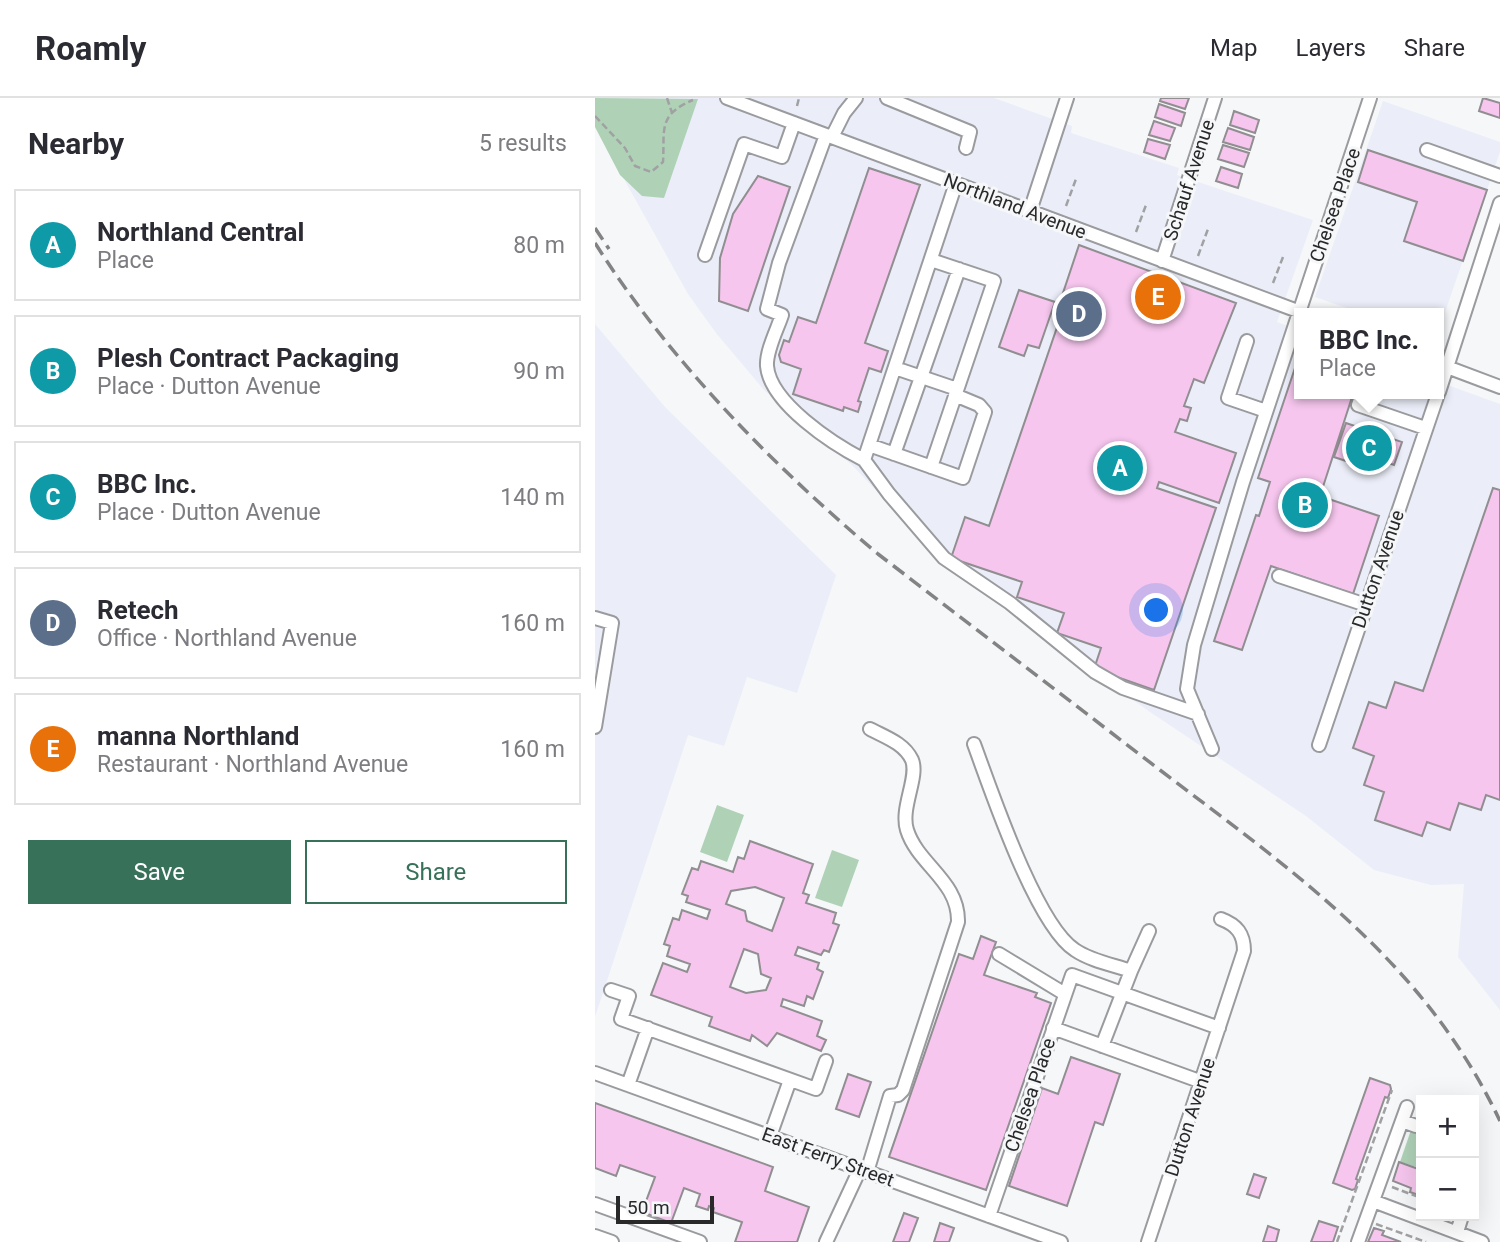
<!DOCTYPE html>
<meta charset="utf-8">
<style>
body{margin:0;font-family:Roboto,sans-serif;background:#f2f2f3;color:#2b2b33}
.controls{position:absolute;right:21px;bottom:21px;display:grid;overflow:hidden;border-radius:0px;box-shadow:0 7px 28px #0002}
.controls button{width:63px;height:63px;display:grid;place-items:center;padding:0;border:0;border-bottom:2px solid #e1e1e2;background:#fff;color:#2b2b33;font:35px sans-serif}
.scale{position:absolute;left:21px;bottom:18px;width:98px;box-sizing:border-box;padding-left:7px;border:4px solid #29292a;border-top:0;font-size:19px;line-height:24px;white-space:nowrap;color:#29292a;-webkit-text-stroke:5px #f6f7f9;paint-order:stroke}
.you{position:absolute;left:562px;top:513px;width:24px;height:24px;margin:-18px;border:5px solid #fff;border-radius:50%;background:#1a73e8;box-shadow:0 0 0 10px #1a73e833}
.badge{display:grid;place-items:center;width:46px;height:46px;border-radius:50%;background:#387159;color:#fff;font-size:23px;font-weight:700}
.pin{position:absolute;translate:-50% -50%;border:4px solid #fff;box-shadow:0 2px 7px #0006}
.popup{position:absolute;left:699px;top:210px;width:150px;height:91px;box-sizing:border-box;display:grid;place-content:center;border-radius:0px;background:#fff;filter:drop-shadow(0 2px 5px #0005);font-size:23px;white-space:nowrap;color:#7c7c81}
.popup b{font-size:26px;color:#2b2b33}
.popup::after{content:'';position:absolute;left:50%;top:100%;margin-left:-14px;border:14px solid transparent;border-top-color:#fff}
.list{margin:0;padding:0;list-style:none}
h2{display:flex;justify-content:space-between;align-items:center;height:91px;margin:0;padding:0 28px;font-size:30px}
h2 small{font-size:23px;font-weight:400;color:#7c7c81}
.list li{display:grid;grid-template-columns:46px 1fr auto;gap:21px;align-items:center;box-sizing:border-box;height:112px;margin:0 14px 14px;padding:0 14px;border:2px solid #e1e1e2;border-radius:0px}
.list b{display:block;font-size:26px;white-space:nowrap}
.list p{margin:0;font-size:23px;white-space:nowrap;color:#7c7c81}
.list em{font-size:23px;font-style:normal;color:#7c7c81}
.actions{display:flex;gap:14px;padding:21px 28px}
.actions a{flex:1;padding:16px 0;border:2px solid #387159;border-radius:0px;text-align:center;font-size:24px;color:#387159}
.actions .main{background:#387159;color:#fff}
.map{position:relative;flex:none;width:905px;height:1144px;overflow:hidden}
header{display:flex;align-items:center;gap:42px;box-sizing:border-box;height:98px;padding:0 35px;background:#fff;border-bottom:2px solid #e1e1e2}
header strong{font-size:33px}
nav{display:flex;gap:38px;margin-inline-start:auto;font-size:24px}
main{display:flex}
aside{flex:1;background:#fff}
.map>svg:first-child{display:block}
.built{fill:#ebeef8}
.green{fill:#afd2b7}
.building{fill:#f6c6ee;stroke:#908e90;stroke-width:2;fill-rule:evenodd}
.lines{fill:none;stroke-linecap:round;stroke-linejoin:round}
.minor-casing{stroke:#9a9b9e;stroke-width:16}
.path{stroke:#a1a1a3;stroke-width:2.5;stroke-dasharray:7 3.5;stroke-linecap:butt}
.minor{stroke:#fff;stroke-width:12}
.rail{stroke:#838384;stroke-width:3.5;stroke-dasharray:14 7;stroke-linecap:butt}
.labels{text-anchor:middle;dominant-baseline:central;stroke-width:6;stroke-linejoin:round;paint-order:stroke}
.street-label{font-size:19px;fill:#29292a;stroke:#f6f7f9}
</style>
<header>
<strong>Roamly</strong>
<nav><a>Map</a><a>Layers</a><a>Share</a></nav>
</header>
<main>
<aside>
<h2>Nearby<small>5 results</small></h2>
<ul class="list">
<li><span class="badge" style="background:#0f9aa8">A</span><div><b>Northland Central</b><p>Place</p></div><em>80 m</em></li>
<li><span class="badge" style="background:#0f9aa8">B</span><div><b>Plesh Contract Packaging</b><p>Place · Dutton Avenue</p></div><em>90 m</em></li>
<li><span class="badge" style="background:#0f9aa8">C</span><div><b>BBC Inc.</b><p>Place · Dutton Avenue</p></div><em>140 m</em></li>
<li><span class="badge" style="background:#5c6f8a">D</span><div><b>Retech</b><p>Office · Northland Avenue</p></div><em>160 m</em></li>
<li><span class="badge" style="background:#e8710a">E</span><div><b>manna Northland</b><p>Restaurant · Northland Avenue</p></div><em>160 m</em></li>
</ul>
<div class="actions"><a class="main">Save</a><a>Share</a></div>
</aside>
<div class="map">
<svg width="905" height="1144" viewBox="0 0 905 1144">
<rect width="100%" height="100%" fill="#f6f7f9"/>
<path class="built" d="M0 0H399L477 28 476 35 584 70 582 77 718 122 682 224 704 232V296H844V284L905 306V912L863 859 869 786 836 787 779 772 711 718 555 614 350 466 258 368 169 292 121 235 93 196 0 29Z
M788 3 905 44V54L844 232V215H766L720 199Z
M0 226 70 309 241 477 202 595 152 579 129 648 93 637 0 919Z"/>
<path class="green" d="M0 0 103 1 69 100 47 98 25 77 0 29Z
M122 707 149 717 132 764 105 754Z
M237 752 264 762 247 809 220 800Z
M816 1032 826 1035 824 1070 805 1064Z"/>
<path class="building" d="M566 0H594L590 11 565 3Z
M888 0 905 5V20L884 13Z
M564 6 590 15 586 28 560 19Z
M639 13 664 22 660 35 635 27Z
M559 23 580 30 575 43 554 37Z
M633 30 659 39 655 52 628 44Z
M553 41 575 47 570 61 549 54Z
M628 47 654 55 649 69 623 61Z
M773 52 892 92 868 163 809 143 822 104 763 84Z
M626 69 647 76 643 90 621 83Z
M274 70 325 87 270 245 293 253 286 274 274 270 263 303 266 304 263 314 249 309 248 313 198 296 206 271 186 264 184 257 189 242 194 244 203 219 221 225Z
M163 78 195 89 153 213 124 203 125 160 138 116Z
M484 147 641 205 609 285 599 281 589 308 596 310 592 323 585 321 580 334 641 355 624 405 564 384 562 390 621 410 559 592 499 571 506 550 462 535 469 515 422 499 427 484 356 460 370 419 394 428 472 200 467 198Z
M424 192 460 204 444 250 433 247 429 258 404 249Z
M703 261 704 296H758L725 398 784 418 758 496 676 468 647 552 619 543 661 417 664 418 675 384 663 380Z
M751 325 807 344 799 367 767 356 763 367 739 359Z
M898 390 905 392V702L891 697 886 712 864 705 855 732 832 724 827 738 780 722 789 694 769 687 779 658 758 650 774 604 791 610 800 584 828 593Z
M155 743 218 766 208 795 214 797 211 805 241 815 238 825 244 827 234 854 229 852 226 857 203 849 200 857 224 865 222 871 228 874 218 901 212 898 209 908 188 901 186 908 227 923 222 938 231 942 226 953 182 935 172 948 157 937 155 943 114 928 117 919 56 897 68 865 92 874 95 866 72 858 75 848 69 846 78 820 84 822 87 812 112 821 115 812 91 804 93 798 87 796 97 770 103 772 106 763 138 774 143 759 149 761ZM160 789 189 800 177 833 152 823 150 813 131 806 136 793ZM149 851 163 856 166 876 176 880 171 892 151 895 135 889Z
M386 838 401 844 389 877 442 895 440 899 456 905 391 1092 294 1059 364 856 378 861Z
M476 959 525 976 508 1027 500 1024 472 1108 414 1088 447 990 463 996Z
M253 976 276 984 264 1019 241 1011Z
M775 980 795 987 796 991 793 1000 790 999 761 1081 763 1082 760 1091 757 1092 738 1085Z
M0 1005 178 1069 170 1093 214 1109 202 1144H140L147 1124 118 1114 119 1110 114 1108 113 1112 101 1108 105 1096 89 1090 76 1125 47 1114 60 1079 25 1067 21 1078 0 1070Z
M804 1064 826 1072V1098L815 1094 816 1090 798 1083Z
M659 1076 671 1080 664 1100 652 1096Z
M309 1115 323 1120 314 1144H298Z
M724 1123 743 1129 738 1144H716Z
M345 1125 359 1130 354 1144H339Z
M673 1128 684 1132 681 1144H668Z
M779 1130 789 1133 787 1137 806 1144H773Z"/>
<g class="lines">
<defs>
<path id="minor" d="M132 0 708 215
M292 0 375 34 371 50
M231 37 184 165 172 211 187 217C182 232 171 253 172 268 175 305 238 346 269 362
M237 39 249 15 261 0
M832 52 905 78
M361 85 269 362 294 396 349 460 415 505 500 574 528 590 603 616
M435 113 472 0
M110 157 149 46 187 59 199 25
M336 162 399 183 336 369
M567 163 620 0
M652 243 633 300 671 313
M844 266 905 289
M300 270 362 291
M844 294 905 105
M767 296 763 307 830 330
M274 347 368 380 390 314 384 307 360 297
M299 356 364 171
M684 478 771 507
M0 520 17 525 0 629
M379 646C396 692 441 827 480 852 496 863 519 867 536 873L507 948
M724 647 843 296
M617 651 592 591 599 547 648 384 775 0
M404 856 470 896
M536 873 554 833
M16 892 34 898 26 921 221 991 231 963
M458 930 607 984
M0 975 466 1144
M33 987 53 930
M807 1023 821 1028
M175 1038 195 982
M272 1074 295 998 303 997 308 992 363 824C364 783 323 767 312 732 305 710 324 679 317 662 309 645 290 639 275 631
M778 1103 887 1144
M0 1106 105 1144
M394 1118 477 877 624 930
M862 1134 867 1118
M0 1138 17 1144
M231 1144 265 1071
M553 1144 649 853C649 836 642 827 626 821
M763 1144 812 1009"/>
</defs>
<use href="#minor" class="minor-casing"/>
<path class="path" d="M72 0 77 15
M202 8 204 0
M0 18 30 50 40 68 56 74 68 64C70 32 62 17 98 2
M471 108 481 81
M541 134 551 107
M603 158 613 131
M678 185 688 159
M797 1089 826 1100
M781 1126 831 1144
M742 1144 797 992"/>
<use href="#minor" class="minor"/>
<path class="rail" d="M0 130 14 151
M0 145C75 263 176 366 283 456 377 528 471 600 565 672 700 775 830 864 905 1023"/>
</g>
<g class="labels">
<g class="street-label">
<text transform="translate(594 82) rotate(-72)">Schauf Avenue</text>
<text transform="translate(740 107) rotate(-71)">Chelsea Place</text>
<text transform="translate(420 108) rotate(21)">Northland Avenue</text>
<text transform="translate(783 471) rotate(-71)">Dutton Avenue</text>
<text transform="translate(435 997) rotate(-71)">Chelsea Place</text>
<text transform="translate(595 1019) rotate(-72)">Dutton Avenue</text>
<text transform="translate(233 1059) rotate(20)">East Ferry Street</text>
</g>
</g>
</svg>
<div class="controls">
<button>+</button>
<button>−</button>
</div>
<div class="scale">50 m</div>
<div class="you"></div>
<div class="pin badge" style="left:525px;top:370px;background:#0f9aa8">A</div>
<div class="pin badge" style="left:710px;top:407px;background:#0f9aa8">B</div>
<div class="pin badge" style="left:774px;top:350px;background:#0f9aa8">C</div>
<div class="popup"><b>BBC Inc.</b>Place</div>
<div class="pin badge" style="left:484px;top:216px;background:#5c6f8a">D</div>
<div class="pin badge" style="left:563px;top:199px;background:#e8710a">E</div>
</div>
</main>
